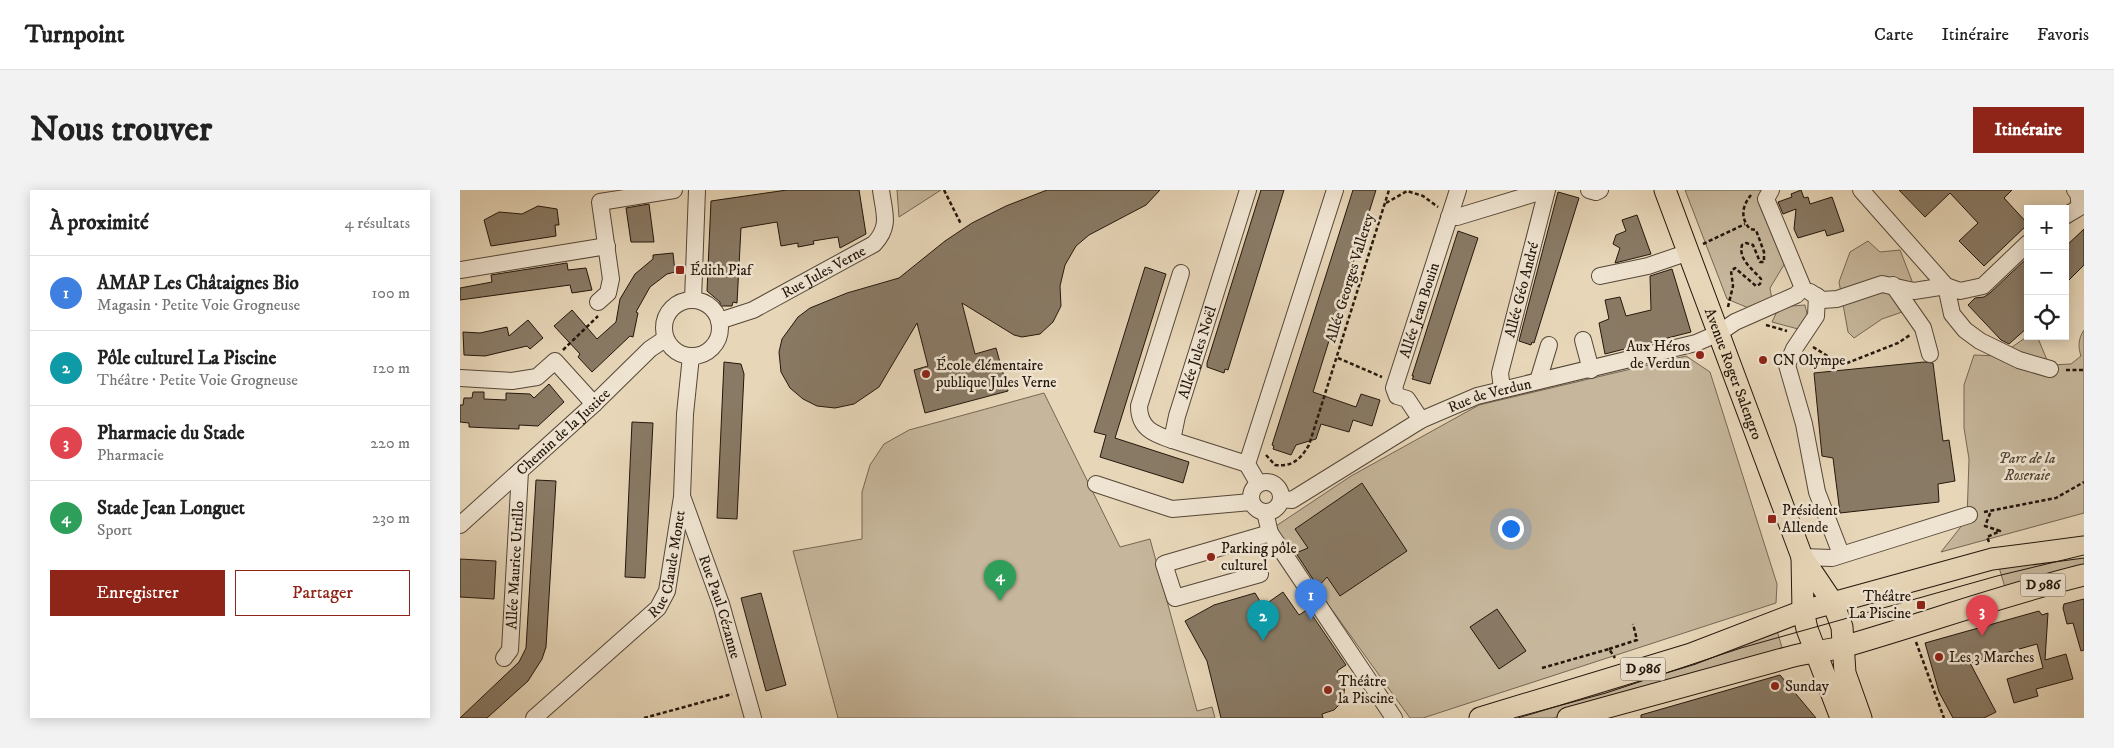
<!DOCTYPE html>
<html lang="fr">
<meta charset="utf-8">
<style>
body{margin:0;font-family:"IM FELL DW Pica",serif;background:#f2f2f2;color:#222}
.controls{position:absolute;right:15px;top:15px;display:grid;overflow:hidden;border-radius:0px;box-shadow:0 2px 12px #0003}
.controls button{width:45px;height:45px;display:grid;place-items:center;padding:0;border:0;border-bottom:1px solid #e0e0e0;background:#fff;color:#222;font:25px sans-serif}
.you{position:absolute;left:1050px;top:338px;width:18px;height:18px;margin:-12px;border:4px solid #fff;border-radius:50%;background:#1a73e8;box-shadow:0 0 0 8px #1a73e833}
.badge{display:grid;place-items:center;width:32px;height:32px;border-radius:50%;background:#8f2418;color:#fff;font-size:16px;font-weight:700}
.pin{position:absolute;translate:-50% -41px;filter:drop-shadow(0 1px 2px #0008)}
.pin::after{content:'';position:absolute;top:26px;width:18px;height:15px;background:inherit;clip-path:polygon(0 0,100% 0,50% 100%)}
.list{margin:0;padding:0;list-style:none}
h2{display:flex;justify-content:space-between;align-items:center;height:65px;margin:0;padding:0 20px;font-size:21px}
h2 small{font-size:16px;font-weight:400;color:#767676}
.list li{display:grid;grid-template-columns:32px 1fr auto;gap:15px;align-items:center;box-sizing:border-box;height:75px;padding:0 20px;border-top:1px solid #e0e0e0}
.list b{display:block;font-size:19px;white-space:nowrap}
.list p{margin:0;font-size:16px;white-space:nowrap;color:#767676}
.list em{font-size:16px;font-style:normal;color:#767676}
.actions{display:flex;gap:10px;padding:15px 20px}
.actions a{flex:1;padding:11px 0;border:1px solid #8f2418;border-radius:0px;text-align:center;font-size:18px;color:#8f2418}
.actions .main{background:#8f2418;color:#fff}
.icon{flex:none;width:28px;height:28px;fill:none;stroke:currentColor;stroke-width:2;stroke-linecap:round;stroke-linejoin:round}
.map{position:relative;flex:none;width:1624px;height:528px;overflow:hidden;border-radius:0px}
header{display:flex;align-items:center;gap:30px;box-sizing:border-box;height:70px;padding:0 25px;background:#fff;border-bottom:1px solid #e0e0e0}
header strong{font-size:24px}
nav{display:flex;gap:28px;margin-inline-start:auto;font-size:18px}
.intro{display:flex;align-items:center;justify-content:space-between;box-sizing:border-box;height:120px;padding:0 30px}
h1{margin:0;font-size:35px}
.button{padding:12px 22px;border-radius:0px;background:#8f2418;color:#fff;font-size:18px;font-weight:700}
main{display:flex;gap:30px;padding:0 30px}
aside{flex:1;background:#fff;border-radius:0px;box-shadow:0 2px 12px #0003}
.map>svg:first-child{display:block}
.green{fill:#c6b69b;stroke:#756654}
.building{fill:#897a65;stroke:#24170c}
.lines{fill:none;stroke-linecap:round;stroke-linejoin:round}
.minor-casing{stroke:#554737;stroke-width:18}
.major-casing{stroke:#24170c;stroke-width:23}
.path{stroke:#24170c;stroke-width:2.5;stroke-dasharray:4 2.5;stroke-linecap:butt}
.minor{stroke:#efe4d1;stroke-width:16}
.major{stroke:#e7d6b8;stroke-width:21}
.tram{stroke:#24170c;stroke-width:1}
.poi-dot{fill:#8f2418;stroke:#efe4d1;stroke-width:2}
.labels{text-anchor:middle;dominant-baseline:central;stroke-width:5;stroke-linejoin:round;paint-order:stroke}
.shield{fill:#efe4d1;stroke:#615447;stroke-width:1}
.shield-label{font-size:14px;font-weight:bold;fill:#24170c}
.poi-label{font-size:15px;fill:#24170c;stroke:#efe4d1;text-anchor:start}
.street-label{font-size:15px;fill:#24170c;stroke:#efe4d1}
.park-label{font-size:15px;font-style:italic;fill:#554737;stroke:#efe4d1}
</style>
<header>
<strong>Turnpoint</strong>
<nav><a>Carte</a><a>Itinéraire</a><a>Favoris</a></nav>
</header>
<div class="intro"><h1>Nous trouver</h1><a class="button">Itinéraire</a></div>
<main>
<aside>
<h2>À proximité<small>4 résultats</small></h2>
<ul class="list">
<li><span class="badge" style="background:#3f7fe0">1</span><div><b>AMAP Les Châtaignes Bio</b><p>Magasin · Petite Voie Grogneuse</p></div><em>100 m</em></li>
<li><span class="badge" style="background:#0f9aa8">2</span><div><b>Pôle culturel La Piscine</b><p>Théâtre · Petite Voie Grogneuse</p></div><em>120 m</em></li>
<li><span class="badge" style="background:#e0444e">3</span><div><b>Pharmacie du Stade</b><p>Pharmacie</p></div><em>220 m</em></li>
<li><span class="badge" style="background:#2e9e5b">4</span><div><b>Stade Jean Longuet</b><p>Sport</p></div><em>230 m</em></li>
</ul>
<div class="actions"><a class="main">Enregistrer</a><a>Partager</a></div>
</aside>
<div class="map">
<svg width="1624" height="528" viewBox="0 0 1624 528">
<rect width="100%" height="100%" fill="#e7d6b8"/>
<filter id="stains"><feTurbulence type="fractalNoise" baseFrequency=".004" numOctaves="4"/><feColorMatrix values="0 0 0 0 .2 0 0 0 0 .09 0 0 0 0 .02 0 0 0 .5 -.17"/></filter>
<radialGradient id="worn" r=".72"><stop offset=".6" stop-color="#630" stop-opacity="0"/><stop offset="1" stop-color="#630" stop-opacity=".3"/></radialGradient>
<path class="green" d="M437 0H481L439 27Z
M1225 0H1300L1313 42 1328 68 1310 98 1312 110 1291 119 1267 109Z
M1408 51 1420 62 1440 60 1452 91 1446 106 1445 121 1422 129 1394 148 1388 142 1379 92 1390 62Z
M1345 115 1349 132 1338 139 1312 132 1319 117Z
M1624 140V323L1481 362 1507 329 1509 269 1504 238V195L1514 165 1539 166 1568 146H1577L1590 177 1591 175 1611 174 1621 166C1618 157 1618 149 1624 140Z
M1226 166 1250 182 1317 394 1316 413 963 528H950L813 338 891 286 1019 215Z
M584 203 660 357 690 349 737 521 752 517 755 528H378L333 361 402 349V302L410 275 424 254 449 240Z
M1624 360V381L1547 404 1538 374Z
M1316 437 1323 461 1093 528H1039Z"/>
<path class="building" d="M327 0H399L406 44 380 58 378 47 353 51 354 54 338 57V53L321 56 317 32 281 38 277 113 273 112 272 116H260V112L247 101 251 11Z
M587 0H700L686 15 629 45 616 56 605 75 600 96 601 116 593 132 580 144 562 147 554 145 502 113 515 164 536 158 548 201 465 223 454 180 468 176 457 133 419 197 394 214 375 218 357 216 343 209 330 198 321 182 319 162 322 149 338 127 350 118 387 103 439 88 485 51 512 33 546 16Z
M801 0H824L768 180 765 179 764 183 747 177V173Z
M893 0H916L853 202 896 217 901 204 920 210 912 236 893 230 889 242 861 234 856 249 836 255 831 265 813 259 814 256 812 255Z
M1341 0 1344 8 1348 7 1350 14 1372 7 1384 41 1367 46 1365 40 1338 48 1334 39 1336 19 1323 24 1318 12 1332 7 1331 4Z
M1439 0H1552L1544 8 1568 34 1524 76 1499 51 1518 33 1490 3 1465 27Z
M1098 2 1119 8 1074 153 1072 152 1071 155 1059 151Z
M189 14 194 52H171L166 18Z
M78 16 97 19 99 35H95L96 46 31 56 24 30 39 22 62 24Z
M1177 25 1191 64 1155 73 1160 58 1153 54 1156 45 1166 41 1162 30Z
M1624 39V75L1605 94V57Z
M998 41 1018 48 970 194 952 189 954 186H952Z
M213 63 215 82 207 84 190 97 176 122 178 123 173 147 170 146 132 182 118 167 120 164 94 136 112 120 137 149 156 132 160 109 175 84 193 69V65Z
M1568 67V137L1549 154 1541 150 1508 115 1515 108 1524 107 1530 103Z
M107 73 108 80 126 78 132 100 112 103 110 95 0 110V98L32 92 31 85Z
M685 77 706 84 655 248 729 272 723 293 640 267 646 245 634 242Z
M1212 79 1231 142 1145 164 1139 133 1149 129 1145 110 1160 107 1166 126 1191 120 1190 86Z
M68 130 83 148 70 159 67 156 25 166 4 165 3 142 20 143 47 137 49 146Z
M264 172 281 174 284 184 277 329 257 328Z
M1464 172 1473 173 1483 251 1489 250 1495 291 1478 294 1479 312 1380 323 1373 268 1362 266 1354 183Z
M89 194 104 212 78 236 59 235V239L30 238 9 237V233L0 232V215H3L4 208H12L13 202H24V209L46 210V203L70 204 74 208Z
M172 232 193 233 185 388 165 387Z
M76 290 96 291 86 457 82 469 68 491 27 528H0L59 472 66 458Z
M902 293 947 361 880 406 867 387 858 397 836 363 848 358 835 339Z
M0 369 36 371 34 409 0 407Z
M823 402 839 425 848 419 886 475 877 481 885 494 883 511 874 520 862 524 863 528H761L747 471 725 431 754 415 795 403 803 416Z
M301 403 326 495 306 501 281 408Z
M1624 409V460L1621 461 1613 433 1607 434 1603 418 1604 414Z
M1037 419 1066 461 1039 479 1010 437Z
M1579 421 1582 425 1588 423 1585 470 1606 464 1613 489 1576 499 1578 506 1554 513 1547 489 1583 478 1577 454 1510 473 1536 522 1524 528H1493L1479 502 1465 453Z
M1320 485 1356 528H1181V525Z"/>
<g class="lines">
<defs>
<g id="minor">
<path d="M1129 0 1136 2 1140 0"/>
<path d="M1401 0 1486 96 1492 124 1505 140 1520 151 1559 170 1590 179"/>
<path d="M1605 26 1620 17 1618 3 1615 0"/>
<path d="M989 27H997L1086 0"/>
<path d="M0 80 147 56"/>
<path d="M1140 86 1188 76 1229 62"/>
<path d="M1433 95 1463 138 1470 164"/>
<path d="M1350 102 1362 110 1377 109 1422 94 1454 101 1486 96 1500 101 1523 96 1568 53"/>
<path d="M1357 106 1356 126 1334 159 1327 175 1344 234 1357 302 1381 364"/>
<circle cx="232" cy="138" r="28"/>
<path d="M233 110 237 0"/>
<path d="M138 112 148 103 151 89 140 12 214 0"/>
<path id="s1" d="M259 131 293 120 414 54C431 36 424 23 421 0"/>
<path d="M1123 150 1131 180"/>
<path d="M0 188 52 191 77 187 95 171 134 214"/>
<path d="M1078 191 1089 155"/>
<path id="s2" d="M1042 199 1040 183 1087 0"/>
<path id="s3" d="M961 230 947 209 937 206 934 198 998 0"/>
<path d="M712 250C693 244 679 238 679 216L721 83"/>
<path id="s4" d="M787 274 712 250 717 226 788 0"/>
<circle cx="806" cy="307" r="15"/>
<path d="M798 293 787 274 875 0"/>
<path d="M636 294 712 319 791 312"/>
<path id="s5" d="M223 309 261 414 293 528"/>
<path id="s6" d="M821 309 832 310 961 230 1017 206 1236 153 1259 143 1275 132 1336 105 1343 98 1306 9 1311 0"/>
<path d="M805 322 810 343 934 528"/>
<path id="s7" d="M0 335 134 214 190 159 205 149"/>
<path d="M1342 367 1372 368 1509 325"/>
<path d="M800 384 715 408 704 374 810 343"/>
<path id="s8" d="M44 468 50 460 60 281"/>
<path id="s9" d="M74 528 198 418 207 401 222 307 225 224 231 166"/>
</g>
<g id="major">
<path id="s10" d="M1205 0 1342 367 1373 413 1382 437 1385 483 1401 528"/>
<path d="M1342 367 1343 421 1347 439 1381 528"/>
<path d="M1020 528 1231 464 1343 421 1532 369 1624 357"/>
<path d="M1108 528C1182 507 1256 487 1330 467 1348 462 1367 461 1386 456 1466 433 1543 405 1624 385"/>
</g>
</defs>
<use href="#minor" class="minor-casing"/>
<use href="#major" class="major-casing"/>
<path class="path" d="M484 0 501 34
M926 13 947 1 963 6 978 17
M1243 54 1285 34
M1268 117 1273 96 1271 81 1275 78 1296 96 1300 94 1301 89C1293 79 1278 70 1282 55L1286 53 1293 55 1300 72H1304V62L1296 40 1290 39C1280 28 1282 16 1291 5
M1306 135 1327 141
M1353 157 1382 175 1438 153 1450 145
M103 160 138 126
M878 168 922 187
M1606 180H1624
M806 265 815 275C832 277 840 270 849 255L929 0
M1524 322 1596 308 1624 292
M1529 352 1527 347 1540 341 1525 336 1531 321
M1456 452 1484 528
M1149 459 1177 450 1173 434
M1082 478 1149 459 1155 468
M184 528 272 504"/>
<use href="#minor" class="minor"/>
<use href="#major" class="major"/>
<path class="tram" d="M1054 528 1146 503 1281 458 1537 386 1624 365"/>
</g>
<g class="poi-dot">
<rect x="215" y="75" width="10" height="10" rx="2.5"/>
<circle cx="1240" cy="165" r="5"/>
<circle cx="1303" cy="170" r="5"/>
<circle cx="466" cy="184" r="5"/>
<rect x="1307" y="324" width="10" height="10" rx="2.5"/>
<circle cx="751" cy="367" r="5"/>
<rect x="1456" y="410" width="10" height="10" rx="2.5"/>
<circle cx="1479" cy="467" r="5"/>
<circle cx="1315" cy="496" r="5"/>
<circle cx="868" cy="500" r="5"/>
</g>
<g class="labels">
<g class="shield">
<rect x="1560.5" y="383.5" width="45" height="23" rx="4"/>
<rect x="1160.5" y="467.5" width="45" height="23" rx="4"/>
</g>
<g class="shield-label">
<text x="1583" y="395">D 986</text>
<text x="1183" y="479">D 986</text>
</g>
<g class="poi-label">
<text x="230" y="80">Édith Piaf</text>
<text x="1230" y="156" text-anchor="end">Aux Héros<tspan x="1230" dy="17">de Verdun</tspan></text>
<text x="1313" y="170">CN Olympe</text>
<text x="476" y="175">École élémentaire<tspan x="476" dy="17">publique Jules Verne</tspan></text>
<text x="1322" y="320">Président<tspan x="1322" dy="17">Allende</tspan></text>
<text x="761" y="358">Parking pôle<tspan x="761" dy="17">culturel</tspan></text>
<text x="1451" y="406" text-anchor="end">Théâtre<tspan x="1451" dy="17">La Piscine</tspan></text>
<text x="1489" y="467">Les 3 Marches</text>
<text x="878" y="491">Théâtre<tspan x="878" dy="17">la Piscine</tspan></text>
<text x="1325" y="496">Sunday</text>
</g>
<g class="street-label">
<text stroke="none"><textPath href="#s1" startOffset="116">Rue Jules Verne</textPath></text>
<text transform="translate(890 88) rotate(-73)">Allée Georges Vallerey</text>
<text stroke="none"><textPath href="#s2" startOffset="102">Allée Géo André</textPath></text>
<text stroke="none"><textPath href="#s3" startOffset="126">Allée Jean Bouin</textPath></text>
<text stroke="none"><textPath href="#s4" startOffset="170">Allée Jules Noël</textPath></text>
<text stroke="none"><textPath href="#s10" startOffset="196">Avenue Roger Salengro</textPath></text>
<text stroke="none"><textPath href="#s6" startOffset="236">Rue de Verdun</textPath></text>
<text stroke="none"><textPath href="#s7" startOffset="139">Chemin de la Justice</textPath></text>
<text stroke="none"><textPath href="#s9" startOffset="211">Rue Claude Monet</textPath></text>
<text stroke="none"><textPath href="#s8" startOffset="95">Allée Maurice Utrillo</textPath></text>
<text stroke="none"><textPath href="#s5" startOffset="114">Rue Paul Cézanne</textPath></text>
</g>
<g class="park-label">
<text x="1567" y="268">Parc de la<tspan x="1567" dy="17">Roseraie</tspan></text>
</g>
</g>
<rect width="100%" height="100%" filter="url(#stains)"/>
<rect width="100%" height="100%" fill="url(#worn)"/>
</svg>
<div class="controls">
<button>+</button>
<button>−</button>
<button><svg class="icon" aria-label="locate" viewBox="0 0 24 24"><circle cx="12" cy="12" r="6"/><path d="M12 2v4M12 18v4M2 12h4M18 12h4"/></svg></button>
</div>
<div class="you"></div>
<div class="pin badge" style="left:851px;top:430px;background:#3f7fe0">1</div>
<div class="pin badge" style="left:803px;top:451px;background:#0f9aa8">2</div>
<div class="pin badge" style="left:1522px;top:446px;background:#e0444e">3</div>
<div class="pin badge" style="left:540px;top:411px;background:#2e9e5b">4</div>
</div>
</main>
